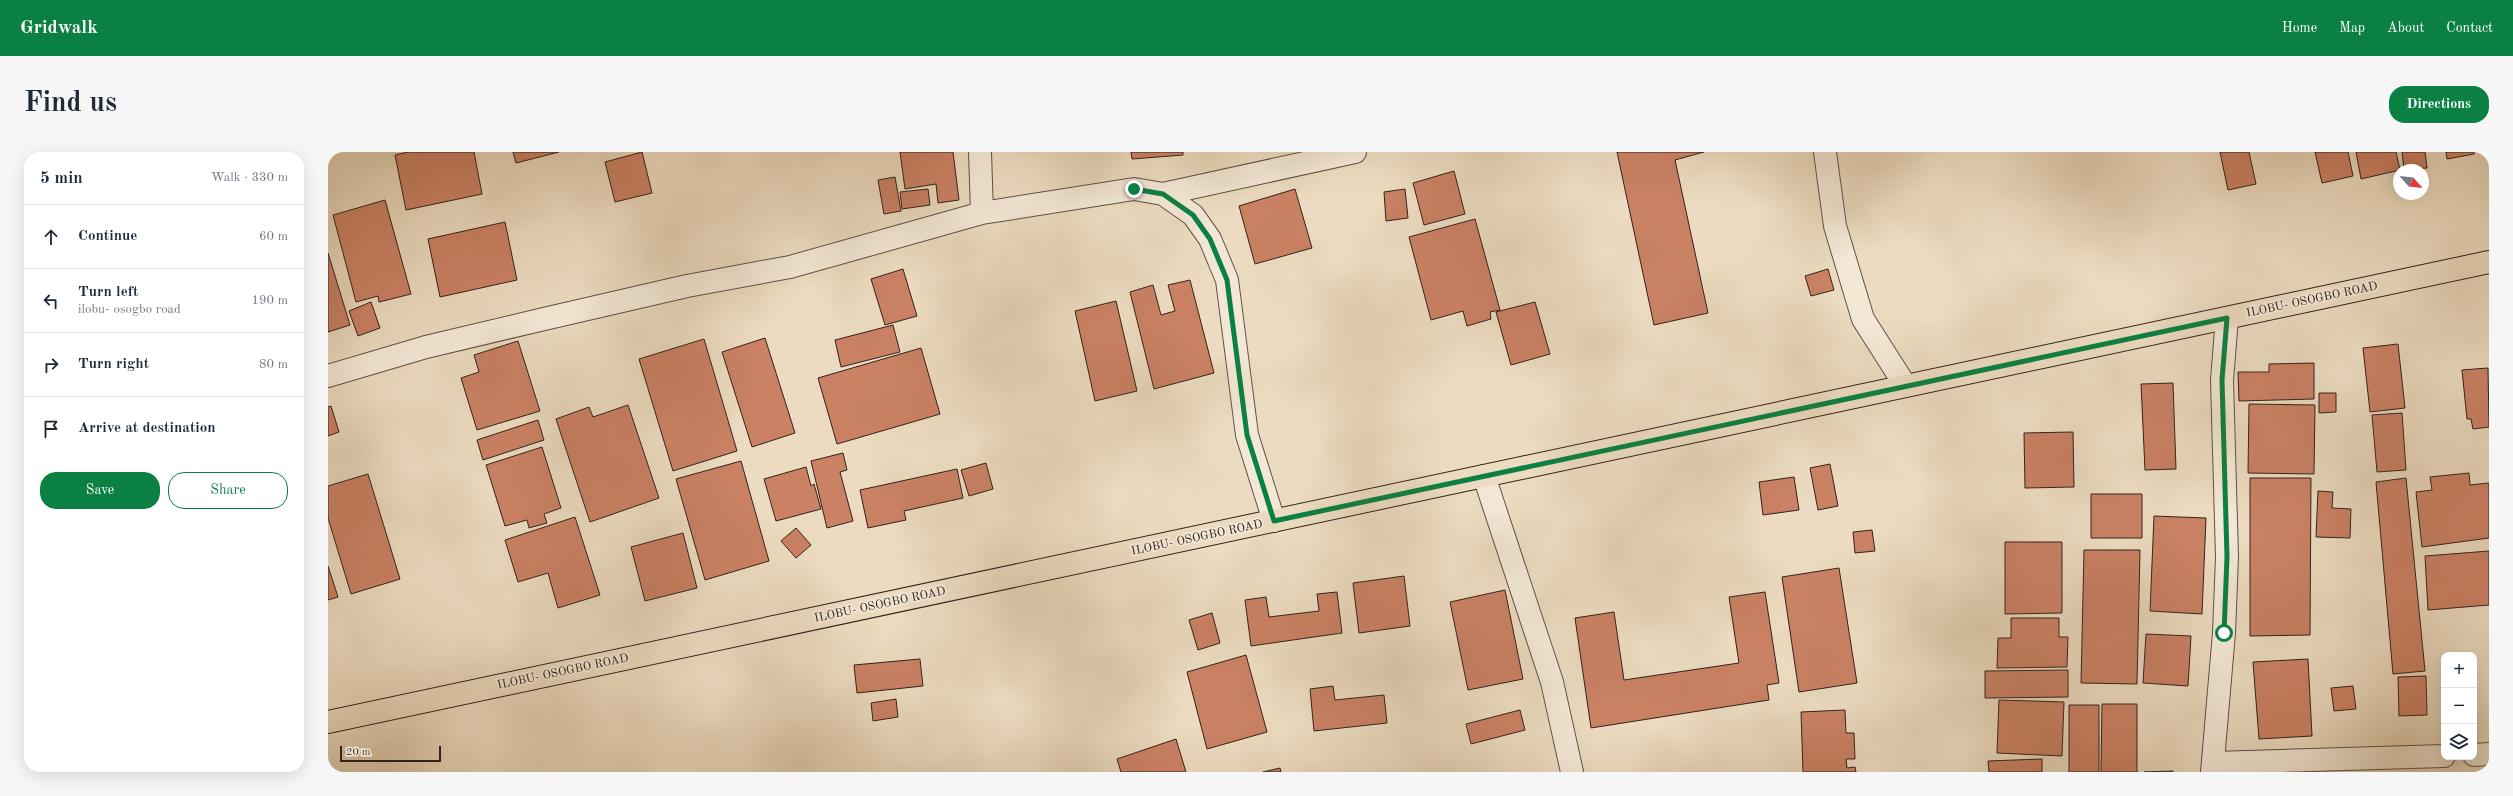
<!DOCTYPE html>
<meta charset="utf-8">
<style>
body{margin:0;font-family:"Old Standard TT",serif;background:#f6f6f7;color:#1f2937}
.controls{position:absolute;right:12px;bottom:12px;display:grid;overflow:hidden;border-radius:8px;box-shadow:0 4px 16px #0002}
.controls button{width:36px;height:36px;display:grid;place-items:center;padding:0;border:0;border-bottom:1px solid #e0e1e3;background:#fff;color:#1f2937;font:20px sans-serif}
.compass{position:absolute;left:2065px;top:12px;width:36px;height:36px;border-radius:50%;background:#fff;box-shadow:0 4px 16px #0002;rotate:117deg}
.scale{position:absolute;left:12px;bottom:10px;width:101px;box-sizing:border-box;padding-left:4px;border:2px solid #31221c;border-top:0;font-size:11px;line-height:14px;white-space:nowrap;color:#31221c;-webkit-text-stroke:3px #f3e8d6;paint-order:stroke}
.stop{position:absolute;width:12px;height:12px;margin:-9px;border:3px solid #0b8043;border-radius:50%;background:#fff}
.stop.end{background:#0b8043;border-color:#fff;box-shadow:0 1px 4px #0008}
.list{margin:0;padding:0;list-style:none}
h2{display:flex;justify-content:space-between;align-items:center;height:52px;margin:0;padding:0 16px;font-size:17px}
h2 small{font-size:13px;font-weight:400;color:#747a83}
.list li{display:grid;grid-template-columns:26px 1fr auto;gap:12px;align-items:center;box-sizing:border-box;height:64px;padding:0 16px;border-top:1px solid #e0e1e3}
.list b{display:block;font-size:15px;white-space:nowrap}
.list p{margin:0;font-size:13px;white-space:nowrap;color:#747a83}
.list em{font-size:13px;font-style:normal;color:#747a83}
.actions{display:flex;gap:8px;padding:12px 16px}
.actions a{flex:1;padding:9px 0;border:1px solid #0b8043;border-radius:16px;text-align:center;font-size:14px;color:#0b8043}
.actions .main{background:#0b8043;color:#fff}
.icon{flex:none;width:22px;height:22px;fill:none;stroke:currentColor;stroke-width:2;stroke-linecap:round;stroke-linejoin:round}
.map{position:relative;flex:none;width:2161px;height:620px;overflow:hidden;border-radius:16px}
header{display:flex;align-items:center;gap:24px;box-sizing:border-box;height:56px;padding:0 20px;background:#0b8043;color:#fff}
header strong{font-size:19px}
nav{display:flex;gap:22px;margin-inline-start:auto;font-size:14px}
.intro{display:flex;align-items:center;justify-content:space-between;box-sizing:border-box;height:96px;padding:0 24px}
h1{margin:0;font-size:28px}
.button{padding:10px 18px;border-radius:16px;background:#0b8043;color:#fff;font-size:14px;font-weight:700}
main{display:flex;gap:24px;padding:0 24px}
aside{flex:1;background:#fff;border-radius:16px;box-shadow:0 4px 16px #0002}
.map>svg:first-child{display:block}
.building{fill:#ca8164;stroke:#31221c}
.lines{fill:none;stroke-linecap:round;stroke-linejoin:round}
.minor-casing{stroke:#605045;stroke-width:24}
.primary-casing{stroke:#31221c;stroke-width:24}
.minor{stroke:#f3e8d6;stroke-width:22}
.primary{stroke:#ecdbc0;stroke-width:22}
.route{stroke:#0b8043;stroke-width:5}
.labels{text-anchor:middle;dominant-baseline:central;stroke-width:3.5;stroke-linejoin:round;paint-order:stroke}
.street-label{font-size:12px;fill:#31221c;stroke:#f3e8d6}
</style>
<header>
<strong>Gridwalk</strong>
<nav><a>Home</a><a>Map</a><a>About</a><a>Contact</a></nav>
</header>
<div class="intro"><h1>Find us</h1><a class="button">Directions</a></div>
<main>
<aside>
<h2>5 min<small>Walk · 330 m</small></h2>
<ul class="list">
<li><svg class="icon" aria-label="ahead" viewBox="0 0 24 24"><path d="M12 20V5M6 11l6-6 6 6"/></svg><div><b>Continue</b></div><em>60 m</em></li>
<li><svg class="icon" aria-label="left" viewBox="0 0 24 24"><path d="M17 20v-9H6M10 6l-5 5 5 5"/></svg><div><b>Turn left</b><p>ilobu- osogbo road</p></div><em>190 m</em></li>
<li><svg class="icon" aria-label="right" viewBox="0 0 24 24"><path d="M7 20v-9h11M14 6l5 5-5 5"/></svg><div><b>Turn right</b></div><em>80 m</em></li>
<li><svg class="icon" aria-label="arrive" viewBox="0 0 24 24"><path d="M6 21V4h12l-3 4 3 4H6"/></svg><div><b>Arrive at destination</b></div></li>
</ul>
<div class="actions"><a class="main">Save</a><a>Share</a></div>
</aside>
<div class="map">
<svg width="2161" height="620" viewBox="0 0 2161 620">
<rect width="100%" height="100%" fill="#ecdbc0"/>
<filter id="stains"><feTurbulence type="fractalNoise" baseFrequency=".005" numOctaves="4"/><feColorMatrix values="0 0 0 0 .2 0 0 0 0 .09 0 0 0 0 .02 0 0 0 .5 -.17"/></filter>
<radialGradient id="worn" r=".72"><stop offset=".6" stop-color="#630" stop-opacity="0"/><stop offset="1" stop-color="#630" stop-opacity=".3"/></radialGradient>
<path class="building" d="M80 0H146L154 42 78 58 67 3Z
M185 0H231L188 11Z
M314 0 324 41 287 50 277 10Z
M572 0H625L631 48 610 51 608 32 577 37Z
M803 0H855V3L804 7Z
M1289 0H1376L1347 8 1380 161 1326 173Z
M1892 0H1921L1928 32 1900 38Z
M1987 0H2020L2025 24 1994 31Z
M2028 0H2068L2072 18 2033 27Z
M2074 0H2097L2099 16 2076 18Z
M2118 0H2146V2L2119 7Z
M1126 19 1137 62 1096 73 1085 31Z
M567 25 573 59 556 62 550 28Z
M600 37 602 53 574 57 572 40Z
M967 37 984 96 927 112 911 54Z
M1077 37 1080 66 1058 69 1056 40Z
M57 48 83 142 51 150 50 144 28 150 5 63Z
M1147 67 1172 158 1162 160 1163 167 1139 174 1135 159 1103 168 1081 85Z
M177 70 189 128 112 145 100 87Z
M0 101 22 173 0 180Z
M575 117 589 164 557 173 543 127Z
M1500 117 1506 138 1483 144 1477 124Z
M862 128 886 221 826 237 802 140 825 133 833 163 847 159 840 133Z
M788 149 809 239 767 249 747 159Z
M43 150 52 176 30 184 21 159Z
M1207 150 1222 202 1183 213 1168 160Z
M565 173 572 200 513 215 507 188Z
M437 186 467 281 424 295 394 200Z
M376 187 409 299 345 319 311 207Z
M190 189 212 259 149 278 133 226 151 220 146 203Z
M2070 192 2077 256 2042 260 2035 196Z
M593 196 612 262 509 292 490 226Z
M1986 211V247L1911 249 1910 220H1941V212Z
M2160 216 2161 275 2145 277 2143 267H2139L2134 218Z
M1845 231 1848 317 1817 318 1813 232Z
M1991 241H2008V260L1991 261Z
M1921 252 1987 253 1986 322 1920 321Z
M300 253 331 346 262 370 228 267 261 255 265 265Z
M3 254 11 280 0 284V255Z
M2074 261 2078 318 2049 320 2044 263Z
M210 268 216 288 155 308 149 288Z
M1745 280 1746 335 1697 336 1696 281Z
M214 295 233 356 216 362 219 371 201 376 199 368 177 374 158 313Z
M515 301 519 318 512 320 525 369 499 376 483 309Z
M413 309 441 409 377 428 348 327Z
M658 311 665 337 641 344 633 318Z
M1502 312 1510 354 1490 358 1482 316Z
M478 315 483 334 486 332 493 357 448 369 436 327Z
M629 317 635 346 576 359 578 368 540 376 532 338Z
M2141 321 2142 333 2161 331V386L2094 395 2088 340 2104 338 2102 325Z
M40 322 72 427 23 442 0 366V334Z
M1466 325 1471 358 1435 363 1431 330Z
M1922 326H1983L1982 483 1922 484Z
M2078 326 2097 519 2065 522 2048 330Z
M1990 339 2005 340 2004 356 2023 357 2022 386 1988 385Z
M1763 342H1814V386H1763Z
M1826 364 1878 366 1874 462 1822 459Z
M247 365 272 443 230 456 220 421 190 430 177 388Z
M468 376 483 393 468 406 453 389Z
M1544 378 1547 399 1527 401 1525 380Z
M355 381 369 436 317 449 303 395Z
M1677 390H1734V461L1677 462Z
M1756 398H1812L1809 532 1753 531Z
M2161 399V453L2100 458 2097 404Z
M0 414 10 445 0 448Z
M1511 416 1529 531 1471 540 1454 425Z
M1076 424 1082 474 1031 481 1025 431Z
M1177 438 1195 527 1140 538 1122 450Z
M1009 440 1014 481 923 494 917 448 938 445 941 465 991 459 989 442Z
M1437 440 1451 531 1439 533 1441 548 1263 576 1247 466 1286 460 1296 528 1411 511 1401 445Z
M884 461 892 491 870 498 861 468Z
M1683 466H1731V485H1740L1739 515 1669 516 1670 486H1683Z
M1818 482 1863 484 1860 534 1815 531Z
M918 503 939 580 879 597 859 520Z
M592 507 595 534 529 541 526 513Z
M1980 507 1984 584 1931 587 1925 510Z
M1740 518V545L1657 546V519Z
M2098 524 2099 563 2071 564 2070 525Z
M1005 534 1007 548 1056 543 1059 571 986 579 982 537Z
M2025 534 2028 557 2006 559 2003 536Z
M568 547 570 565 545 569 543 551Z
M1671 548 1736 550 1734 604 1669 601Z
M1774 552H1809V620H1773Z
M1741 553H1771V620H1741Z
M1192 558 1197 578 1143 592 1138 572Z
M1517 558 1518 581H1526L1527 607H1518L1519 616 1527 615 1528 620H1475L1473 560Z
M848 587 858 620H793L789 607Z
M1714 607V620H1661L1660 609Z
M952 616 953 620H935Z
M1845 619V620H1816Z"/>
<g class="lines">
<defs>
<path id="minor" d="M652 0 654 61
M1497 0 1507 74 1535 167 1577 233
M835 42 1027 0
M0 224 98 195 216 167 359 134 462 115 654 61 806 37 835 42 865 63 882 87 899 128 919 283 946 369
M1156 324 1224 530 1244 620
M2146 603 2161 602
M1886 611 2116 604
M1884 620 1896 481 1899 405 1894 228 1899 166"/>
<path id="primary" d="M0 570 2161 110"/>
</defs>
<use href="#minor" class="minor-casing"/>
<use href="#primary" class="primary-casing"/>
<use href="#minor" class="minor"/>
<use href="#primary" class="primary"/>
</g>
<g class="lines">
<path class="route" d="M806 37 835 42 865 63 882 87 899 128 919 283 946 369 1899 166 1894 228 1899 405 1896 481"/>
</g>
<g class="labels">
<g class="street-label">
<text transform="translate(1984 148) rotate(-12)">ILOBU- OSOGBO ROAD</text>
<text transform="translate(869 386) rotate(-12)">ILOBU- OSOGBO ROAD</text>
<text transform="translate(552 453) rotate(-12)">ILOBU- OSOGBO ROAD</text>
<text transform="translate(235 520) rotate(-12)">ILOBU- OSOGBO ROAD</text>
</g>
</g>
<rect width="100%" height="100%" filter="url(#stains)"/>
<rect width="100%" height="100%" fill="url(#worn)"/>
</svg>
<div class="controls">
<button>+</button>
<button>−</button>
<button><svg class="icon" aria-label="layers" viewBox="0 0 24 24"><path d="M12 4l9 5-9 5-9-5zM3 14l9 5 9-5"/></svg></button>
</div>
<svg class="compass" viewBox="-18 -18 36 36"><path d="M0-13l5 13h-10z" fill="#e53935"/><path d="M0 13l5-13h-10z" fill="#747a83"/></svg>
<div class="scale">20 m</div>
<div class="stop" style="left:1896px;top:481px"></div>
<div class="stop end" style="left:806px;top:37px"></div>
</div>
</main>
